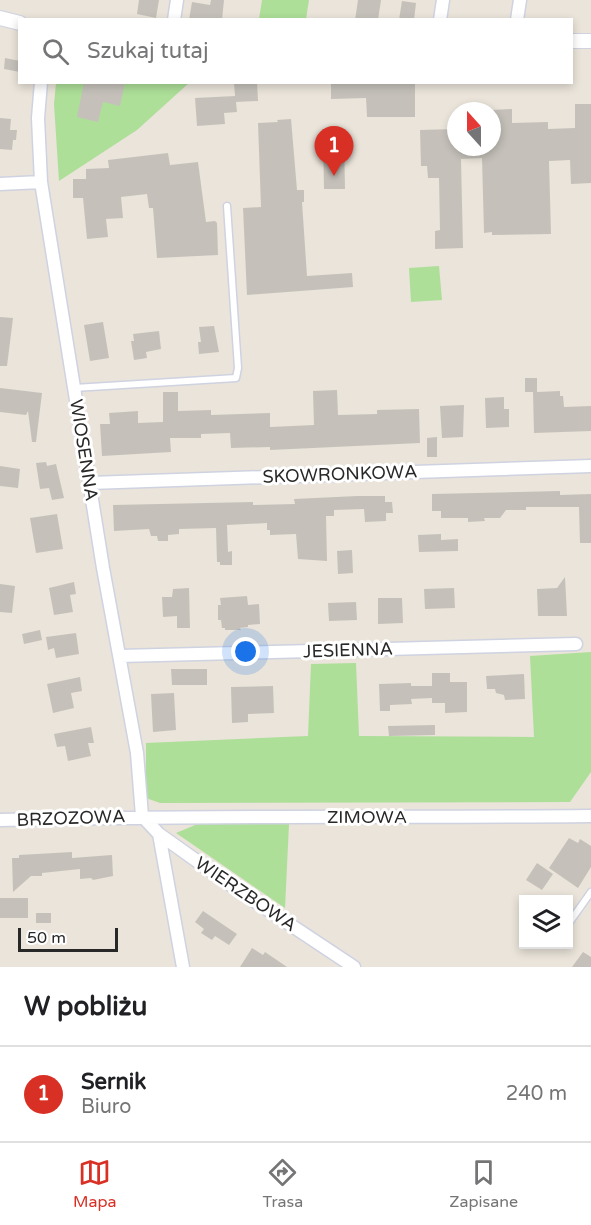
<!DOCTYPE html>
<html lang="pl">
<meta charset="utf-8">
<style>
body{margin:0;font-family:"Varela Round",sans-serif;background:#f2f2f2;color:#202124}
.controls{position:absolute;right:18px;bottom:18px;display:grid;overflow:hidden;border-radius:0px;box-shadow:0 3px 9px #0003}
.controls button{width:54px;height:54px;display:grid;place-items:center;padding:0;border:0;border-bottom:2px solid #e0e0e0;background:#fff;color:#202124;font:30px sans-serif}
.compass{position:absolute;left:447px;top:102px;width:54px;height:54px;border-radius:50%;background:#fff;box-shadow:0 3px 9px #0003;rotate:339deg}
.scale{position:absolute;left:18px;bottom:15px;width:100px;box-sizing:border-box;padding-left:6px;border:3px solid #282828;border-top:0;font-size:16px;line-height:21px;white-space:nowrap;color:#282828;-webkit-text-stroke:4px #fff;paint-order:stroke}
.you{position:absolute;left:246px;top:652px;width:21px;height:21px;margin:-15px;border:4px solid #fff;border-radius:50%;background:#1a73e8;box-shadow:0 0 0 9px #1a73e833}
.badge{display:grid;place-items:center;width:39px;height:39px;border-radius:50%;background:#d93025;color:#fff;font-size:20px;font-weight:700}
.pin{position:absolute;translate:-50% -50px;filter:drop-shadow(0 2px 3px #0008)}
.pin::after{content:'';position:absolute;top:32px;width:21px;height:18px;background:inherit;clip-path:polygon(0 0,100% 0,50% 100%)}
.list{margin:0;padding:0;list-style:none}
h2{display:flex;justify-content:space-between;align-items:center;height:78px;margin:0;padding:0 24px;font-size:26px}
h2 small{font-size:20px;font-weight:400;color:#757577}
.list li{display:grid;grid-template-columns:39px 1fr auto;gap:18px;align-items:center;box-sizing:border-box;height:96px;padding:0 24px;border-top:2px solid #e0e0e0}
.list b{display:block;font-size:22px;white-space:nowrap}
.list p{margin:0;font-size:20px;white-space:nowrap;color:#757577}
.list em{font-size:20px;font-style:normal;color:#757577}
.icon{flex:none;width:33px;height:33px;fill:none;stroke:currentColor;stroke-width:2;stroke-linecap:round;stroke-linejoin:round}
.map{position:relative;flex:none;width:591px;height:967px;overflow:hidden}
.search{position:absolute;background:#fff;box-shadow:0 3px 9px #0003;left:18px;right:18px;top:18px;height:66px;display:flex;align-items:center;gap:15px;box-sizing:border-box;padding:0 21px;border-radius:0px;color:#757577;font-size:22px}
.sheet{height:174px;background:#fff}
nav{display:flex;justify-content:space-around;align-items:center;box-sizing:border-box;height:84px;border-top:2px solid #e0e0e0;background:#fff;font-size:16px;color:#757577}
nav a{display:grid;justify-items:center;gap:3px}
nav .on{color:#d93025}
.map>svg:first-child{display:block}
.green{fill:#addf98}
.building{fill:#c5c1ba}
.lines{fill:none;stroke-linecap:round;stroke-linejoin:round}
.service-casing{stroke:#cfd2e1;stroke-width:9}
.minor-casing{stroke:#cfd2e1;stroke-width:15}
.tertiary-casing{stroke:#cfd2e1;stroke-width:16}
.service{stroke:#fff;stroke-width:6}
.minor{stroke:#fff;stroke-width:12}
.tertiary{stroke:#fff;stroke-width:14}
.labels{text-anchor:middle;dominant-baseline:central;stroke-width:6;stroke-linejoin:round;paint-order:stroke}
.street-label{font-size:18px;fill:#282828;stroke:#fff}
</style>
<div class="map">
<svg width="591" height="967" viewBox="0 0 591 967">
<rect width="100%" height="100%" fill="#eae4da"/>
<path class="green" d="M262 0H309L306 19H259Z
M56 83H189L137 130 59 181 54 104Z
M439 266 442 300 411 302 409 268Z
M591 652V772L570 802 160 803 146 798V743L308 736 311 664 356 663 359 736 534 737 530 656Z
M200 823 289 824 285 908 176 833Z"/>
<path class="building" d="M139 0H159L156 18 137 14Z
M211 0H224L222 20H189L192 2 210 5Z
M358 0H381L378 20H355Z
M402 1 416 3 414 20H399Z
M5 58 20 61V72L4 69Z
M84 82H125L120 106 103 102 98 122 77 117Z
M257 82 258 101 236 102 237 112 224 113 225 124 197 126 195 98 235 96 234 83Z
M331 82H415V117H367L366 98 331 99Z
M575 104H591V183L571 184 570 160 549 161 551 234 492 235V232L484 233 482 158 461 159 463 248 435 249V231L440 230 439 178H428L427 166H421L420 130 456 129V147H492V110L512 109V123L548 122V129L575 128Z
M0 118 11 119 10 130H17L16 140H13L12 150 0 149Z
M291 119 297 190H304V202H302L307 276 352 273 353 287 247 295 243 208 261 207 258 123 278 122 277 120Z
M323 138 344 139 345 189H324Z
M168 153 170 165 198 162 206 222 215 221 217 223 218 255 157 258 153 208H149L147 194 121 197 123 218 106 219 108 237 87 239 83 198H73V179H86V169L109 168 108 160Z
M0 317 13 318 7 366H0Z
M103 322 109 358 90 361 84 325Z
M214 326 219 352 199 354 198 342H201L199 327Z
M159 331 161 349 146 352 147 358 134 360 131 341H134L133 334Z
M525 378H537V392L560 391V396H563L564 407 591 406V431L534 433 533 392H525Z
M0 388 42 393 36 442H32L28 411 26 415 0 412Z
M337 390 338 415 377 414V410L419 409 420 443 270 450V447L231 448 230 433 201 434V438H170L171 452 102 456 100 424H110L109 413 138 411V423L163 422V392H178V411L211 410V415L270 413V427L314 425 313 391Z
M504 397V409H509V427L486 428 485 398Z
M464 405 463 437 442 438 440 406Z
M437 437V457H427V438Z
M46 462 47 466 56 464 64 498 52 500 49 488 40 489 36 463Z
M0 466 20 469 18 488 0 486Z
M560 491V495L591 494V543H580L579 507H526V510H506L500 518H484L485 521 468 522V518H441V511H432V494Z
M357 496H385V502H392L393 513H386V521L365 522 364 509 334 510V516H326L327 561 298 559 296 534 270 535V530H267V523L227 525 228 552 232 551V565H220V562H217L216 528 179 529V534L168 535V541H158L157 536H151L149 529 114 531 113 505 253 502V505L295 504 294 499Z
M57 514 63 549 36 553 30 518Z
M441 534V540L458 539V551L419 552 418 535Z
M352 550 353 573 338 574 337 551Z
M565 577 567 616H538L537 589 557 588Z
M74 582 76 594 70 595 73 612 54 615 49 588Z
M0 584 15 586 12 613 0 612Z
M189 588 190 628H177V616L163 617 162 597H172L173 589Z
M454 588 455 608 425 609 424 589Z
M247 596 248 605 259 604 260 624 248 625V627L240 628 241 630H225V628H222L221 620H218V605H221L220 598Z
M378 598H402L403 623 378 624Z
M356 602 357 620 329 621 328 603Z
M40 630 42 640 24 644 22 634Z
M76 633 79 654 56 658 54 648 48 650 46 637Z
M171 669H207V685H172Z
M432 673H450V682H467V712L445 713V703H432V698L411 699 412 704 390 705V711H380L379 684 411 683V686H432Z
M524 674 525 699 505 700 504 695 496 693 495 689H487L486 676Z
M80 677 82 691 71 693 74 708 53 713 47 684Z
M273 686 274 713 248 714V722L232 723 231 687Z
M174 693 176 730 153 732 151 694Z
M435 725V735L389 736 388 726Z
M91 727 94 743H88L91 756 68 761 65 746 57 747 54 734Z
M569 838 578 843 580 839 591 846V867L578 888 549 868Z
M72 852V858L112 855 113 876 93 880 91 878 80 879V869L42 873V876H31L13 892 12 858H19V855Z
M537 863 553 874 542 890 526 880Z
M0 898H28V918H0Z
M203 911 237 934 229 945 215 936 212 940 201 933 204 929 195 922Z
M36 913H51V923H36Z
M252 948 263 955 265 952 287 967H240Z
M583 952 591 957V967H572Z"/>
<g class="lines">
<defs>
<path id="service" d="M74 388 236 378 238 368 227 206
M569 923 591 892"/>
<path id="minor" d="M174 20 177 0
M440 20 443 0
M517 20 520 0
M41 82 38 118 41 182 103 568 137 753 142 816
M0 184 41 182
M90 483 591 466
M120 656 576 644
M142 816 159 834 232 886 354 967
M0 820C197 815 394 818 591 816
M159 834 183 967"/>
<path id="tertiary" d="M0 18 20 23
M572 41H591"/>
</defs>
<use href="#service" class="service-casing"/>
<use href="#minor" class="minor-casing"/>
<use href="#tertiary" class="tertiary-casing"/>
<use href="#service" class="service"/>
<use href="#minor" class="minor"/>
<use href="#tertiary" class="tertiary"/>
</g>
<g class="labels">
<g class="street-label">
<text transform="translate(84 450) rotate(81)">WIOSENNA</text>
<text transform="translate(340 474) rotate(-2)">SKOWRONKOWA</text>
<text transform="translate(348 650) rotate(-2)">JESIENNA</text>
<text x="367" y="817">ZIMOWA</text>
<text transform="translate(71 818) rotate(-2)">BRZOZOWA</text>
<text transform="translate(246 894) rotate(34)">WIERZBOWA</text>
</g>
</g>
</svg>
<div class="controls">
<button><svg class="icon" aria-label="layers" viewBox="0 0 24 24"><path d="M12 4l9 5-9 5-9-5zM3 14l9 5 9-5"/></svg></button>
</div>
<svg class="compass" viewBox="-18 -18 36 36"><path d="M0-13l5 13h-10z" fill="#e53935"/><path d="M0 13l5-13h-10z" fill="#757577"/></svg>
<div class="scale">50 m</div>
<div class="you"></div>
<div class="pin badge" style="left:334px;top:176px">1</div>
<div class="search"><svg class="icon" aria-label="search" viewBox="0 0 24 24"><circle cx="10" cy="10" r="6"/><path d="M15 15l6 6"/></svg>Szukaj tutaj</div>
</div>
<section class="sheet">
<h2>W pobliżu<small></small></h2>
<ul class="list">
<li><span class="badge">1</span><div><b>Sernik</b><p>Biuro</p></div><em>240 m</em></li>
</ul>
</section>
<nav>
<a class="on"><svg class="icon" aria-label="map" viewBox="0 0 24 24"><path d="M3 6l6-2 6 2 6-2v14l-6 2-6-2-6 2zM9 4v14M15 6v14"/></svg>Mapa</a>
<a><svg class="icon" aria-label="directions" viewBox="0 0 24 24"><path d="M12 3l9 9-9 9-9-9zM9 14v-3h6M13 9l2 2-2 2"/></svg>Trasa</a>
<a><svg class="icon" aria-label="saved" viewBox="0 0 24 24"><path d="M7 4h10v16l-5-4-5 4z"/></svg>Zapisane</a>
</nav>
